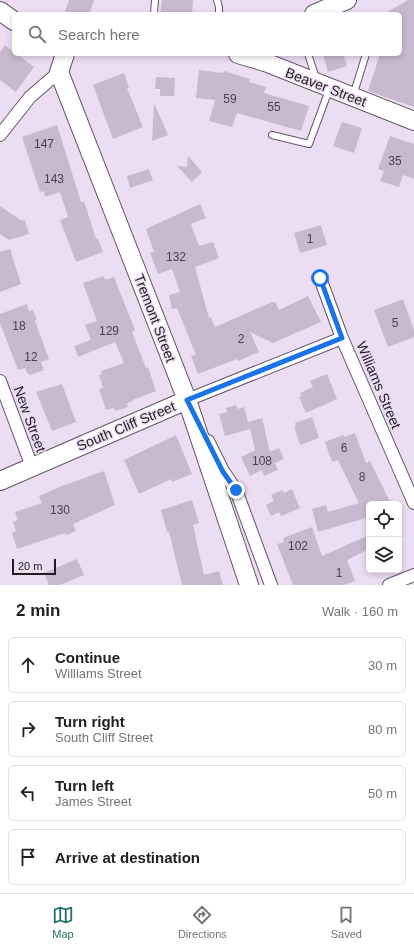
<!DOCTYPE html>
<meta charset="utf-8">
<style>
body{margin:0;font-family:Helvetica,sans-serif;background:#f6f6f6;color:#202124}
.controls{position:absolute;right:12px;bottom:12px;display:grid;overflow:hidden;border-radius:6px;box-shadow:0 2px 6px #0003}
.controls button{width:36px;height:36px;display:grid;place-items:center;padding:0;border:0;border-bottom:1px solid #e0e0e0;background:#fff;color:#202124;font:20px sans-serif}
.scale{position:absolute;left:12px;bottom:10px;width:44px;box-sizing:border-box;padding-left:4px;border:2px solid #211b23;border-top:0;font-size:11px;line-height:14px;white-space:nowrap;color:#211b23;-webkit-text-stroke:3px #edddf3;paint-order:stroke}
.stop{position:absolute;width:12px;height:12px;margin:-9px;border:3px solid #1a73e8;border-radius:50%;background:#fff}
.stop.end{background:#1a73e8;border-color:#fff;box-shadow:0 1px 4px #0008}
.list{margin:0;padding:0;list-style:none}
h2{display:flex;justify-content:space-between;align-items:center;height:52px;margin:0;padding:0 16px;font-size:17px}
h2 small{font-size:13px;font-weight:400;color:#757577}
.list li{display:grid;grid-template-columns:26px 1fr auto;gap:12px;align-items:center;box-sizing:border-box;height:56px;margin:0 8px 8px;padding:0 8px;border:1px solid #e0e0e0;border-radius:6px}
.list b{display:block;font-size:15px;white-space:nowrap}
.list p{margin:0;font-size:13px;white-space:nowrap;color:#757577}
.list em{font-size:13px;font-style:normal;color:#757577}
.icon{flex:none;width:22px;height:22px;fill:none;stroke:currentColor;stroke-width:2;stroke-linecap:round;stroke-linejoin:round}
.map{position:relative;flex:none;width:414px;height:585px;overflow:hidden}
.search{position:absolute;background:#fff;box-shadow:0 2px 6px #0003;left:12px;right:12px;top:12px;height:44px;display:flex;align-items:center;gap:10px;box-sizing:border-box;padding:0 14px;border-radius:6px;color:#757577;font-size:15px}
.sheet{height:308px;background:#fff}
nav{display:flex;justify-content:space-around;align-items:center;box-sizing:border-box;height:56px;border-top:1px solid #e0e0e0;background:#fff;font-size:11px;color:#757577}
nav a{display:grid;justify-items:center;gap:2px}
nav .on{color:#26706b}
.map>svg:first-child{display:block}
.building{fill:#c8b9ce}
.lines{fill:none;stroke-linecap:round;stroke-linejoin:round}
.lane-casing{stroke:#64576a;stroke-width:8}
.street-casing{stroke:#64576a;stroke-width:14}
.secondary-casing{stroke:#64576a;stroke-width:20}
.lane{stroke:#fff;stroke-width:6}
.street{stroke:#fff;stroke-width:12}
.secondary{stroke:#fff;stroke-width:18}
.route{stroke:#1a73e8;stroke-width:5}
.labels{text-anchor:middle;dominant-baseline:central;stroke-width:3;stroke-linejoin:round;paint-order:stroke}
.number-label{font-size:12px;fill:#4b424e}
.street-label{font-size:14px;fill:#211b23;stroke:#edddf3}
</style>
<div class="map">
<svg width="414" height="585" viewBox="0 0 414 585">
<rect width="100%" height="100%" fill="#edddf3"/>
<path class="building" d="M69 0H94L89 14H73L65 11Z
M162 0H193L192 14H160Z
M408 0H414V107L368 91 380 54H400V14H384Z
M5 45 14 52V54H17L34 67 16 92 0 80V52Z
M323 54H343L347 66 328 72Z
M199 70 223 73 224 71 250 79 249 82 266 87 264 93 309 106 301 131 237 113 232 127 209 121 215 100 196 98Z
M124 73 129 88H127L143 127 113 139 93 85Z
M156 77 175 78 174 96H160V89H155Z
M154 103 168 135 152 141Z
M342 122 362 128 354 153 333 146Z
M57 125 81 202 84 201 96 239H98L103 252 76 262 60 220 68 217 60 192 45 197 44 191 40 192 22 137Z
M390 136 414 144V179L403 175 399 187 380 181 384 171 378 169Z
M188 156 202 172 192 182 177 166 187 167Z
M149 169 153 180 130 188 127 176Z
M200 204 206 218 191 224 199 246 213 242 219 258 195 267 209 318 211 317 215 327 272 302H275L279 310 308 296 321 322 273 343 250 332 259 352 238 361 237 359 198 374 191 356 196 355 177 308 172 309 169 295 180 292 172 269 158 274 150 253 154 252 146 229Z
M0 206 22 221 25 220 29 234 9 240 0 234Z
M321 225 327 245 300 253 294 233Z
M10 249 21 284 0 292V252Z
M104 276 105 280 114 277 135 330 132 332 146 368 148 367 156 391 133 400V401L127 403 128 407 115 411 114 408 106 410 99 389 103 388 99 375 102 374 101 371 124 363 115 342 78 357 74 346 91 340 85 325 97 321 83 283Z
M403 299 414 330V337L388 347 374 310Z
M27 304 29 311 33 310 37 320 35 321 49 359 41 362 44 370 30 375 29 374H28L25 368 18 370 0 323V314Z
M327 374 337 399 306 413 299 397 302 396 300 393 313 387 310 381Z
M62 384 76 422 52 431 36 392Z
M236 405 238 409 244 407 248 422 262 418 270 452 279 448 284 459 275 463 278 470 264 476 262 470 250 476 241 457 255 450 250 429 225 436 219 414 227 412 226 408Z
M312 417 319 438 300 445 294 427H296L295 423Z
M355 433 366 463 370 461 391 504H369V525L366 518 318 532 312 509 326 505 328 512 359 503 338 460 332 462 325 442 343 435 345 437Z
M176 435 192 474 172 482 171 479 139 494 124 460Z
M104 471 115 505 73 524 76 531 66 535 65 533 17 549 12 533 16 531 13 522 18 520 15 512 42 503 39 496 62 486Z
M292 489 300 508 281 516 279 512 271 516 266 505 274 501 271 495 282 490 284 493Z
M192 500 199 523 193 525 204 575 219 571 223 585H182L169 532H167L161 510Z
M312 527 322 556 369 535V549L347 560 355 581 344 585H293L277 544 284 542 283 538Z
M77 559 84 575 60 585H49L44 573Z"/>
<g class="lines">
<defs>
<path id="lane" d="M217 0 219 7V14
M154 14 155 0
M308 54 316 78
M353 96 366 54
M272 135 309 144 329 90"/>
<path id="street" d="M0 135 30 97 59 72
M320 278 342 338 414 503
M0 381 32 467
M191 407 187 400 342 338
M208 441 223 471 236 490 271 585
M389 585 414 575"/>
<path id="secondary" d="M0 11 14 21
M314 14 347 0
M65 54 59 72 187 400 249 585
M238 54 265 62 414 121
M0 481 187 400"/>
</defs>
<use href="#lane" class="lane-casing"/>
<use href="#street" class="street-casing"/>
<use href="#secondary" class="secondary-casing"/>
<use href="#lane" class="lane"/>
<use href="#street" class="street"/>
<use href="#secondary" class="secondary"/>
</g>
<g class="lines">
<path class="route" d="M236 490 223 472 187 400 342 338 320 278"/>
</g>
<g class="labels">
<g class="number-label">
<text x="230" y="99">59</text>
<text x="274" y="107">55</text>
<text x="44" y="144">147</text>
<text x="395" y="161">35</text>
<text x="54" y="179">143</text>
<text x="310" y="239">1</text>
<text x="176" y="257">132</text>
<text x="395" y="323">5</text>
<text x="19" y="326">18</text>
<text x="109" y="331">129</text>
<text x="241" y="339">2</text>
<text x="31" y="357">12</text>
<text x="344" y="448">6</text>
<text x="262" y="461">108</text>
<text x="362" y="477">8</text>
<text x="60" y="510">130</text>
<text x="298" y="546">102</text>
<text x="339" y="573">1</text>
</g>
<g class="street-label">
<text transform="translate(326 87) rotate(21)">Beaver Street</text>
<text transform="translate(155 318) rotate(69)">Tremont Street</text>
<text transform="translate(379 385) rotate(67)">Williams Street</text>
<text transform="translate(30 419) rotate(70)">New Street</text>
<text transform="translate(126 426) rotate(-23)">South Cliff Street</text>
</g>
</g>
</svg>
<div class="controls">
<button><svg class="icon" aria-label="locate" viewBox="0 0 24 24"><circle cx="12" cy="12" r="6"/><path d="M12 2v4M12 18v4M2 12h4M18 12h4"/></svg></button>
<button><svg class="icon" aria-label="layers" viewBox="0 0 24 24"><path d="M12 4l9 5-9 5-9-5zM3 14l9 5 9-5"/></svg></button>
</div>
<div class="scale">20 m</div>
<div class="stop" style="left:320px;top:278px"></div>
<div class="stop end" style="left:236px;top:490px"></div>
<div class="search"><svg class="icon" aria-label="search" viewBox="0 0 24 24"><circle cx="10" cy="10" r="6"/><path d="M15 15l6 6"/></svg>Search here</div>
</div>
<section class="sheet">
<h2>2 min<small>Walk · 160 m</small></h2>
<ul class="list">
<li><svg class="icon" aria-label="ahead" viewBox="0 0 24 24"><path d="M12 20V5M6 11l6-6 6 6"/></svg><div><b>Continue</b><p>Williams Street</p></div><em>30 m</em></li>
<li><svg class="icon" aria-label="right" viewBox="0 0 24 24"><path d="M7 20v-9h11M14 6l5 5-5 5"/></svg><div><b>Turn right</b><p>South Cliff Street</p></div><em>80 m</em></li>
<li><svg class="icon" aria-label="left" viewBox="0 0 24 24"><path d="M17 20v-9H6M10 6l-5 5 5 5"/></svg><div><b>Turn left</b><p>James Street</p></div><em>50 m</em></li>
<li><svg class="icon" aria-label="arrive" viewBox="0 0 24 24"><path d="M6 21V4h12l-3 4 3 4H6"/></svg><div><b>Arrive at destination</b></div></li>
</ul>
</section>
<nav>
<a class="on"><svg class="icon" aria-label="map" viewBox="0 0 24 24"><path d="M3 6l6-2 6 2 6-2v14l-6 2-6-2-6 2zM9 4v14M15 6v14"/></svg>Map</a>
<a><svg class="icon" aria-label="directions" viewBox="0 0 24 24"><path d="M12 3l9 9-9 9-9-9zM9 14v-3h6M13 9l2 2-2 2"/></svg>Directions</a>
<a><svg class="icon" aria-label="saved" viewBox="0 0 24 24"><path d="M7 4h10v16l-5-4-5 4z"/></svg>Saved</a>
</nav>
